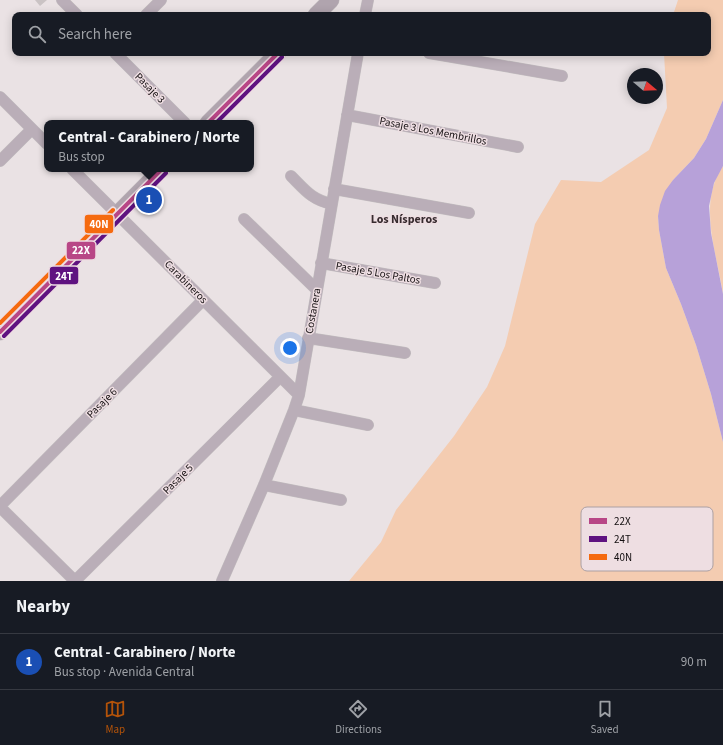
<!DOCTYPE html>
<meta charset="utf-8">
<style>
body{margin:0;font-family:"Source Sans 3",sans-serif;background:#20242c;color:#f1f3f6}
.compass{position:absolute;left:627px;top:68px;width:36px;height:36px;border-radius:50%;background:#171b24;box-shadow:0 2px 10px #0003;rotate:109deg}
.you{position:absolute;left:290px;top:348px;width:14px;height:14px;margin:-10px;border:3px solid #fff;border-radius:50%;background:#1a73e8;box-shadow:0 0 0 6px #1a73e833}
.badge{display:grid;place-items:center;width:26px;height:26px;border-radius:50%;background:#b45309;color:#fff;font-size:13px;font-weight:700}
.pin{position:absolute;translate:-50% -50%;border:2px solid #fff;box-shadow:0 1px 4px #0006}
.popup{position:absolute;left:44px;top:120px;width:210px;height:52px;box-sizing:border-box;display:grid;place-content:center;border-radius:8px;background:#171b24;filter:drop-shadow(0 1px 3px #0005);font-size:13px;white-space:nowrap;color:#9ea1a6}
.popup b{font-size:15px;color:#f1f3f6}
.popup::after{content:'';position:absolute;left:50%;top:100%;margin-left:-8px;border:8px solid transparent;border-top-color:#171b24}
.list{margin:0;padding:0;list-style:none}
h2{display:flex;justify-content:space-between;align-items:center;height:52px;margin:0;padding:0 16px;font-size:17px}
h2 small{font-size:13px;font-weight:400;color:#9ea1a6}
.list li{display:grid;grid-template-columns:26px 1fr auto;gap:12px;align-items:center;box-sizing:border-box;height:56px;padding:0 16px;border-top:1px solid #363941}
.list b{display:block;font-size:15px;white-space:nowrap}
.list p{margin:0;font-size:13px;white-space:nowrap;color:#9ea1a6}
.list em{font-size:13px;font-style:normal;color:#9ea1a6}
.icon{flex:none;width:22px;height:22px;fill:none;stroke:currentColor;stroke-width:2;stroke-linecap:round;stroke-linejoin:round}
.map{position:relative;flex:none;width:723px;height:581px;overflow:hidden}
.search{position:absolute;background:#171b24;box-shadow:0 2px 10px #0003;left:12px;right:12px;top:12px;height:44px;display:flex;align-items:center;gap:10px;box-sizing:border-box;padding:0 14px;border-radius:8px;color:#9ea1a6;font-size:15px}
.sheet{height:108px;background:#171b24}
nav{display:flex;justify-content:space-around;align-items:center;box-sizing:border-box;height:56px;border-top:1px solid #363941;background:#171b24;font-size:11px;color:#9ea1a6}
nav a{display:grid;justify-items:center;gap:2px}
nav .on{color:#b45309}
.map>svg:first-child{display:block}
.green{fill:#f4ccb1}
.water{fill:#b7a1d9}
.building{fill:#cac3c4}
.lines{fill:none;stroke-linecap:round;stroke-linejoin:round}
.street-casing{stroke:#c2bdbf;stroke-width:12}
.secondary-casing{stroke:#c2bdbf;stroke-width:17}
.street{stroke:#baaeb8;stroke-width:11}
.secondary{stroke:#b0a4ae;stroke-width:16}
.bus-1-casing{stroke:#eedee2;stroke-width:7}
.bus-2-casing{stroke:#eedee2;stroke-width:7}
.bus-3-casing{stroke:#eedee2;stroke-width:7}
.bus-1{stroke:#b84686;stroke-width:4}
.bus-2{stroke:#5f1280;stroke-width:4}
.bus-3{stroke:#f56a0f;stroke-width:4}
.labels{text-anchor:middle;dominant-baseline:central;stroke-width:3;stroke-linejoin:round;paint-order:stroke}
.street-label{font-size:11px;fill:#130e10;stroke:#eedee2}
.neighbourhood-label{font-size:12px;font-weight:bold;fill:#372b2f;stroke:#eedee2}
.key{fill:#eedee2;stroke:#aca0a3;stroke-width:1}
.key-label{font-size:11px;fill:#130e10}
.line-badge{stroke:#eedee2;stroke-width:1.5}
.badge-label{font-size:11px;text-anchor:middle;font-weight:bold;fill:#fff}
</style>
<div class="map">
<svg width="723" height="581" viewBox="0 0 723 581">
<rect width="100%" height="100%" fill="#eae2e4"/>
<path class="green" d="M678 0H723V100L706 139 694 158 673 180 658 216 659 230 666 268 681 304 696 345 711 394 723 442V581H349L381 542 396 510 454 436 487 387 505 346 535 224 561 180 601 182 649 150 667 108 664 53H708V15H673Z
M723 166V294C717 254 697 203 723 166Z"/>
<path class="water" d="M723 100V166L714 183 709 206 711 233 723 294V442L711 394 696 345 681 304 666 268 659 230 658 216 660 205 665 191 673 180 694 158 706 139Z"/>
<path class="building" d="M35 0H47L40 6Z"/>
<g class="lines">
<defs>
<path id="street" d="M62 0 77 15
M146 15 161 0
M365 15 368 0
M115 53 185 123
M429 53 562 76
M0 97 47 144
M347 115 518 147
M0 161 32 129
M72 169 299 395
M291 176C305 190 312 200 332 204
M334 189 469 213
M244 219 317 290
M321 263 435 283
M308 338 405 353
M294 410 368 425
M264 485 341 500
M0 506 203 300
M0 507 75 581
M75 581 280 377
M222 581 264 485 294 410 299 395 358 53"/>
<path id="secondary" d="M316 15 331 0
M208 123 278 53
M0 332 162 169"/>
</defs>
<use href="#street" class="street-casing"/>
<use href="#secondary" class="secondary-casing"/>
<use href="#street" class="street"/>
<use href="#secondary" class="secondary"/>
<defs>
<path id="bus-1" d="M208 123 278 53
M0 332 162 169"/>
<path id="bus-2" d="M216 123 282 57
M4 336 166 173"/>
<path id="bus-3" d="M0 323 113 210"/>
</defs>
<use href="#bus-1" class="bus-1-casing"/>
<use href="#bus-2" class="bus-2-casing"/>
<use href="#bus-3" class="bus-3-casing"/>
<use href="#bus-1" class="bus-1"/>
<use href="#bus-2" class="bus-2"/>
<use href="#bus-3" class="bus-3"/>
</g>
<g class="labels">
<g class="street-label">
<text transform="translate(150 88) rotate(45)">Pasaje 3</text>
<text transform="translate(433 131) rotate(11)">Pasaje 3 Los Membrillos</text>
<text transform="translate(378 273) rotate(10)">Pasaje 5 Los Paltos</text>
<text transform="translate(186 282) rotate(45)">Carabineros</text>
<text transform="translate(313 311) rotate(-80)">Costanera</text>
<text transform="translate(102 403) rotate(-45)">Pasaje 6</text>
<text transform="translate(178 479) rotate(-45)">Pasaje 5</text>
</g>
<g class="neighbourhood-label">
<text x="404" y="219">Los Nísperos</text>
</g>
</g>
<rect x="581" y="507" width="132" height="64" rx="6" class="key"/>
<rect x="589" y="518" width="18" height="6" fill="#b84686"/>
<rect x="589" y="536" width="18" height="6" fill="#5f1280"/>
<rect x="589" y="554" width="18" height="6" fill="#f56a0f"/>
<g class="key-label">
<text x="614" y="525">22X</text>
<text x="614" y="543">24T</text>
<text x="614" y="561">40N</text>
</g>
<g class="line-badge">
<rect x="84" y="214" width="30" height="20" rx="4" fill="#f56a0f"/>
<rect x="66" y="241" width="30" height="19" rx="4" fill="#b84686"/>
<rect x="49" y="266" width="30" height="19" rx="4" fill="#5f1280"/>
</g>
<g class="badge-label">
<text x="99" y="228">40N</text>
<text x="81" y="254">22X</text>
<text x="64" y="280">24T</text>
</g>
</svg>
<svg class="compass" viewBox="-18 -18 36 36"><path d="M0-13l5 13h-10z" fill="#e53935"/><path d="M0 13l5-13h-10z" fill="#9ea1a6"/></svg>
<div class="you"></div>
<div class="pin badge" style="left:149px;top:200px;background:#1a4fb4">1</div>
<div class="popup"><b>Central - Carabinero / Norte</b>Bus stop</div>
<div class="search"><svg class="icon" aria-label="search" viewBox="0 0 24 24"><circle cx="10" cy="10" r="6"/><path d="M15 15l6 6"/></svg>Search here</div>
</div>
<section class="sheet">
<h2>Nearby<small></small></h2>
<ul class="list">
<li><span class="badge" style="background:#1a4fb4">1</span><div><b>Central - Carabinero / Norte</b><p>Bus stop · Avenida Central</p></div><em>90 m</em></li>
</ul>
</section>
<nav>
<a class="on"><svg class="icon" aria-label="map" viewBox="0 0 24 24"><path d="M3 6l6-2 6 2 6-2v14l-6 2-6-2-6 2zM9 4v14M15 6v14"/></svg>Map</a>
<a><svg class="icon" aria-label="directions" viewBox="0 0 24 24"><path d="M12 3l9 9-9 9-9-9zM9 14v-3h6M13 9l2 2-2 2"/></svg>Directions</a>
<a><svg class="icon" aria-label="saved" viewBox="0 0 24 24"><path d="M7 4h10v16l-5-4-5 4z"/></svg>Saved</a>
</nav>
